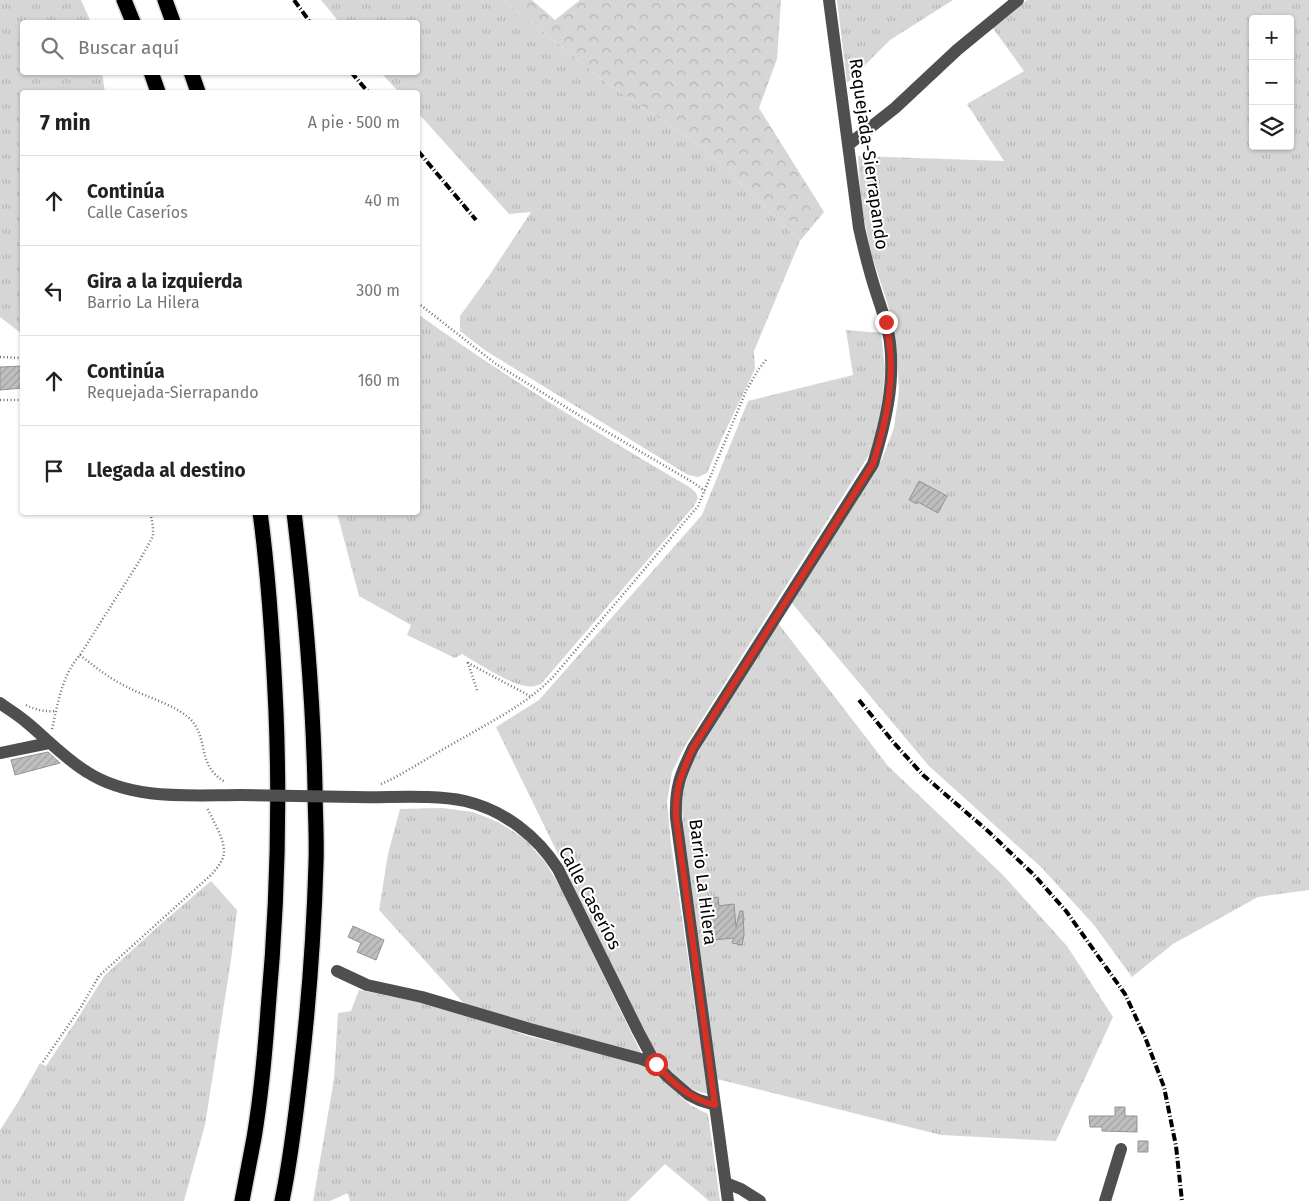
<!DOCTYPE html>
<html lang="es">
<meta charset="utf-8">
<style>
body{margin:0;font-family:"Fira Sans",sans-serif;background:#f6f6f6;color:#222}
.controls{position:absolute;right:15px;top:15px;display:grid;overflow:hidden;border-radius:5px;box-shadow:0 1px 4px #0004}
.controls button{width:45px;height:45px;display:grid;place-items:center;padding:0;border:0;border-bottom:1px solid #e0e0e0;background:#fff;color:#222;font:25px sans-serif}
.stop{position:absolute;width:15px;height:15px;margin:-11px;border:4px solid #d93025;border-radius:50%;background:#fff}
.stop.end{background:#d93025;border-color:#fff;box-shadow:0 1px 5px #0008}
.list{margin:0;padding:0;list-style:none}
h2{display:flex;justify-content:space-between;align-items:center;height:65px;margin:0;padding:0 20px;font-size:21px}
h2 small{font-size:16px;font-weight:400;color:#767676}
.list li{display:grid;grid-template-columns:32px 1fr auto;gap:15px;align-items:center;box-sizing:border-box;height:90px;padding:0 20px;border-top:1px solid #e0e0e0}
.list b{display:block;font-size:19px;white-space:nowrap}
.list p{margin:0;font-size:16px;white-space:nowrap;color:#767676}
.list em{font-size:16px;font-style:normal;color:#767676}
.icon{flex:none;width:28px;height:28px;fill:none;stroke:currentColor;stroke-width:2;stroke-linecap:round;stroke-linejoin:round}
.map{position:relative;flex:none;width:1309px;height:1201px;overflow:hidden}
.search{position:absolute;background:#fff;box-shadow:0 1px 4px #0004;left:20px;top:20px;width:400px;height:55px;display:flex;align-items:center;gap:12px;box-sizing:border-box;padding:0 18px;border-radius:5px;color:#767676;font-size:19px}
.panel{position:absolute;background:#fff;box-shadow:0 1px 4px #0004;left:20px;top:90px;width:400px;height:425px;border-radius:5px}
.map>svg:first-child{display:block}
.grass{fill:url(#grass-tufts);fill-rule:evenodd}
.forest{fill:url(#forest-crowns)}
.building{fill:url(#building-hatch);stroke:#939393}
.lines{fill:none;stroke-linecap:round;stroke-linejoin:round}
.highway-casing{stroke:#dbdbdb;stroke-width:18}
.path{stroke:#717171;stroke-width:2.5;stroke-dasharray:1 2.5;stroke-linecap:butt}
.minor{stroke:#4f4f4f;stroke-width:12}
.highway{stroke:#000;stroke-width:15}
.rail{stroke:#000;stroke-width:4;stroke-dasharray:8 2.5 1 2.5;stroke-linecap:butt}
.minor-bridge{stroke:#4f4f4f;stroke-width:12}
.route{stroke:#d93025;stroke-width:6}
.labels{text-anchor:middle;dominant-baseline:central;stroke-width:4;stroke-linejoin:round;paint-order:stroke}
.street-label{font-size:18px;fill:#000;stroke:#fff}
</style>
<div class="map">
<svg width="1309" height="1201" viewBox="0 0 1309 1201">
<defs>
<pattern id="grass-tufts" width="24" height="20" patternUnits="userSpaceOnUse" patternTransform="scale(1.25)"><rect width="24" height="20" fill="#d6d6d6"/><path d="M3 7l-1-3M5 7V3M7 7l1-3M15 17l-1-3M17 17v-4M19 17l1-3" fill="none" stroke="#b6b6b6"/></pattern>
<pattern id="forest-crowns" width="20" height="18" patternUnits="userSpaceOnUse" patternTransform="scale(1.25)"><rect width="20" height="18" fill="#d6d6d6"/><path d="M2 6a3 3 0 1 1 6 0M12 15a3 3 0 1 1 6 0" fill="none" stroke="#b6b6b6"/></pattern>
<pattern id="building-hatch" width="6" height="6" patternUnits="userSpaceOnUse" patternTransform="scale(1.25)"><rect width="6" height="6" fill="#bfbfbf"/><path d="M-1 1l2-2M0 6l6-6M5 7l2-2" fill="none" stroke="#a2a2a2"/></pattern>
</defs>
<rect width="100%" height="100%" fill="#fff"/>
<path class="grass" d="M0 0H81L91 22H22V72L102 73 105 92H22V334L0 317Z
M321 0H504L605 82 704 148 800 241 754 351 755 369 722 438 707 473 698 477 688 475 486 351 460 331V316L489 276 531 212 509 214 418 113V92H399L381 73 418 72V22H339Z
M837 0H953L890 40 847 83Z
M1027 0H1309V890L1258 897 1173 944 1132 977 1094 925 1041 867 929 766 791 602 882 459 894 428 899 391 897 353 888 305 871 253 861 203 858 156 1004 161 967 104 1024 71 992 27ZM1253 19H1290V146H1253Z
M418 314C505 377 598 433 691 488L696 493 698 498 694 506 541 684C536 686 531 687 526 686 509 684 478 663 462 654L455 658 407 635 411 625 359 596 337 513 418 512Z
M846 330 881 333 885 368 882 408 872 450 685 746 672 772 667 802 671 843 708 1094 693 1090 667 1069 655 1053 496 727 539 700 702 515 748 401 853 375Z
M778 623 888 766 1003 875 1067 946 1113 1017 1056 1141 941 1135 717 1079 684 832 682 808 684 786 692 762Z
M442 808 473 812 498 822 525 839 545 862 562 890 642 1055 466 1006 379 910 388 854 400 809Z
M211 881 237 910 231 960 205 1125 184 1201H0V1130L18 1102 40 1063 46 1066 76 1021 105 975 163 922Z
M359 990 443 1007 528 1036 623 1059 649 1069 663 1078 684 1100 692 1106 708 1114 720 1201H709L665 1164 628 1201H350L348 1193 330 1201H313L334 1079 338 1013 351 1011Z"/>
<path class="forest" d="M504 0H532L555 20 580 0H781L777 59 759 108 824 212 800 241 704 148 605 82Z"/>
<path class="building" d="M22 366V388L0 390V367Z
M919 481 947 496 938 513 918 502 917 504 909 500Z
M48 752 60 763 15 775 11 760Z
M718 897 719 906 734 904 736 927 740 911H743L744 935 742 945 732 943 734 938 712 940V937L707 938 703 899Z
M353 926 384 940 376 960 357 952 361 943 348 937Z
M1115 1107H1125V1116H1137V1132L1102 1131V1127H1090L1089 1116H1115Z
M1138 1141H1148V1152H1138Z"/>
<g class="lines">
<defs>
<path id="highway" d="M124 0 133 22
M165 0 173 22
M151 72 158 92
M191 72 198 92
M242 1201C246 1180 250 1159 254 1138 261 1096 265 1053 268 1010 277 911 280 811 276 712 273 645 269 578 260 512
M282 1201C291 1158 296 1114 301 1070 309 1001 314 932 316 863 317 838 315 812 315 787 313 696 305 604 294 512"/>
</defs>
<use href="#highway" class="highway-casing"/>
<path class="path" d="M418 303 496 364 585 419 694 483 705 491
M0 357 22 358
M0 400H22
M80 655C95 667 109 678 127 687 146 697 173 704 189 718 210 737 195 764 225 782
M477 690 468 663 530 696
M26 705C36 710 45 712 56 711
M52 729C58 703 62 675 80 655L140 560 153 536V526L150 512
M381 784 392 779C416 766 439 751 463 738 494 720 528 703 553 677L698 506 746 391 758 370 766 360
M43 1062 81 1007 99 976 212 874C217 868 223 861 224 853 225 840 213 820 207 808"/>
<path class="minor" d="M848 145 895 108 957 50 1018 0
M0 703C8 709 17 714 25 721 46 738 64 758 87 772 132 801 191 795 241 795
M0 753 49 743
M355 797C389 798 432 794 465 801 504 810 537 836 558 869L638 1031 656 1065 668 1077 689 1095 699 1100 715 1105
M337 971 367 985 422 997 530 1029 641 1059 656 1065
M726 1183 741 1189 760 1201
M728 1201 676 818C675 787 680 775 693 748L873 464C885 425 895 385 890 343 888 326 881 308 876 292 869 271 864 250 859 228L829 0
M1105 1201 1121 1149"/>
<use href="#highway" class="highway"/>
<path class="rail" d="M294 0 310 22
M351 72 368 92
M418 151 476 220
M859 700 894 743 923 775 989 832 1034 875 1066 911 1125 994 1145 1037 1164 1087 1176 1146 1182 1201"/>
<path class="minor-bridge" d="M241 795 355 797"/>
</g>
<g class="lines">
<path class="route" d="M656 1064C672 1083 690 1099 715 1105L676 818C675 787 681 775 693 748L873 464C888 416 897 373 886 322"/>
</g>
<g class="labels">
<g class="street-label">
<text transform="translate(869 154) rotate(82)">Requejada-Sierrapando</text>
<text transform="translate(703 882) rotate(83)">Barrio La Hilera</text>
<text transform="translate(590 898) rotate(62)">Calle Caseríos</text>
</g>
</g>
</svg>
<div class="controls">
<button>+</button>
<button>−</button>
<button><svg class="icon" aria-label="layers" viewBox="0 0 24 24"><path d="M12 4l9 5-9 5-9-5zM3 14l9 5 9-5"/></svg></button>
</div>
<div class="stop" style="left:656px;top:1064px"></div>
<div class="stop end" style="left:886px;top:322px"></div>
<div class="search"><svg class="icon" aria-label="search" viewBox="0 0 24 24"><circle cx="10" cy="10" r="6"/><path d="M15 15l6 6"/></svg>Buscar aquí</div>
<section class="panel">
<h2>7 min<small>A pie · 500 m</small></h2>
<ul class="list">
<li><svg class="icon" aria-label="ahead" viewBox="0 0 24 24"><path d="M12 20V5M6 11l6-6 6 6"/></svg><div><b>Continúa</b><p>Calle Caseríos</p></div><em>40 m</em></li>
<li><svg class="icon" aria-label="left" viewBox="0 0 24 24"><path d="M17 20v-9H6M10 6l-5 5 5 5"/></svg><div><b>Gira a la izquierda</b><p>Barrio La Hilera</p></div><em>300 m</em></li>
<li><svg class="icon" aria-label="ahead" viewBox="0 0 24 24"><path d="M12 20V5M6 11l6-6 6 6"/></svg><div><b>Continúa</b><p>Requejada-Sierrapando</p></div><em>160 m</em></li>
<li><svg class="icon" aria-label="arrive" viewBox="0 0 24 24"><path d="M6 21V4h12l-3 4 3 4H6"/></svg><div><b>Llegada al destino</b></div></li>
</ul>
</section>
</div>
